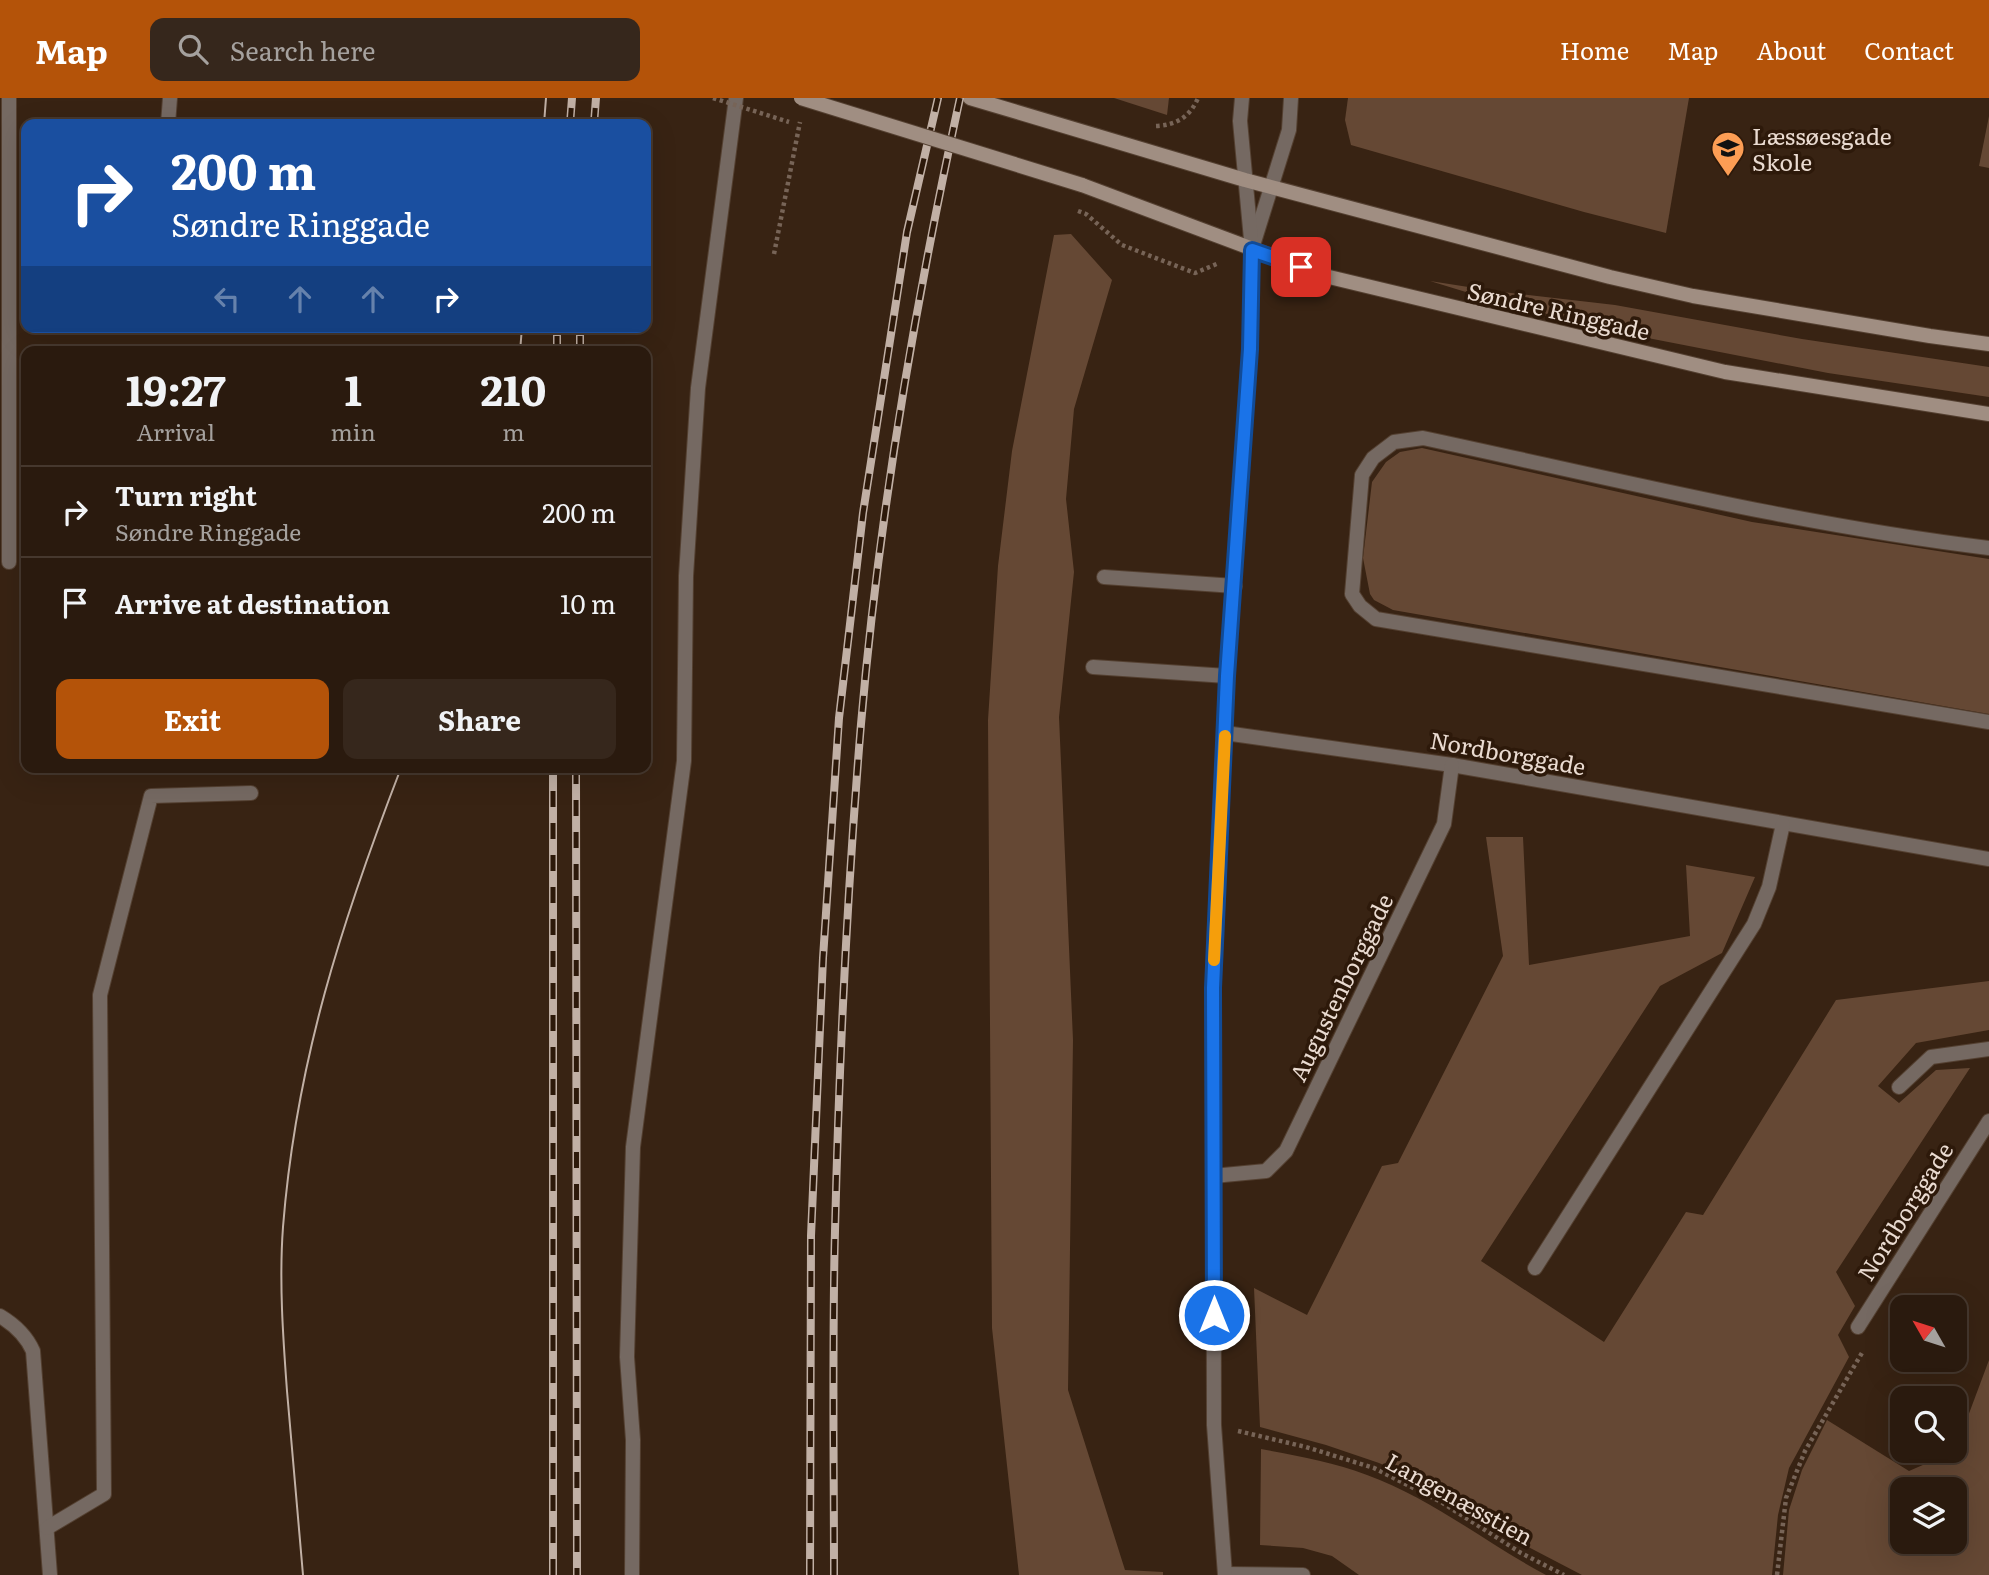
<!DOCTYPE html>
<html lang="en">
<head>
<meta charset="utf-8">
<style>
  body { margin:0; font-family:Literata,serif; background:#36271c; color:#f1f3f6; height:100vh; display:flex; flex-direction:column; font-size:26px; white-space:nowrap }
  * { box-sizing:border-box; margin:0 }
  p { font-size:23px; color:#a5a19e }
  .icon { flex:none; width:38px; height:38px; fill:none; stroke:currentColor; stroke-width:2; stroke-linecap:round; stroke-linejoin:round }
  .map { position:relative; flex:1; overflow:hidden }
  .drawer { position:absolute; left:21px; top:248px; width:630px; height:427px; display:flex; flex-direction:column; background:#2a1a0e; border-radius:14px; box-shadow:0 7px 28px #0002,0 0 0 2px #46382e }
  .drawer>* { flex:none }
  .top-card { position:absolute; left:21px; top:21px; width:630px; height:214px; border-radius:14px; box-shadow:0 7px 28px #0002,0 0 0 2px #46382e; background:#1a4fa0; color:#fff; overflow:hidden }
  .needle { width:46px; rotate:309deg }
  .buttons { position:absolute; left:1890px; top:1197px; display:grid; gap:14px }
  .buttons a { display:grid; place-items:center; width:77px; height:77px; border-radius:14px; background:#2a1a0e; box-shadow:0 7px 28px #0002,0 0 0 2px #46382e; font-size:35px }
  .pin { position:absolute; display:grid; place-items:center; width:60px; height:60px; color:#fff; margin:-30px; border-radius:14px; box-shadow:0 4px 10px #0006 }
  .me { position:absolute; width:77px; margin:-38px; rotate:0deg; stroke-linejoin:round; filter:drop-shadow(0 0 5px #0008) }
  .turn { display:flex; align-items:center; gap:24px; height:147px; padding:0 35px; font-size:32px }
  .turn .icon { width:91px; height:91px; stroke-width:2.5 }
  .turn b { display:block; font-size:49px; line-height:60px }
  .lanes { display:flex; align-items:center; height:66px; padding:0 35px; background:#0003; justify-content:center; gap:35px; direction:ltr }
  .lanes .off { opacity:.35 }
  .eta { display:flex; justify-content:space-evenly; align-items:center; height:119px; text-align:center }
  .eta b { font-size:42px; font-weight:700; line-height:49px }
  .cta { display:flex; gap:14px; margin-top:auto; padding:14px 35px }
  .cta a { flex:1; height:80px; border-radius:14px; background:#b45309; color:#fff; font-size:28px; font-weight:700; line-height:80px; text-align:center }
  .cta a+a { background:#36271c; color:#f1f3f6 }
  ul { padding:0; list-style:none }
  li { display:flex; align-items:center; gap:21px; height:91px; padding:0 35px; border-top:2px solid #46382e }
  li div { flex:1 }
  li b { display:block; font-size:26px }
  li em { font-style:normal }
  header { display:flex; align-items:center; gap:42px; box-sizing:border-box; height:98px; padding:0 35px; background:#b45309; color:#fff }
  header strong { font-size:33px }
  nav { display:flex; gap:38px; margin-inline-start:auto; font-size:24px }
  .search { width:490px; height:63px; background:#36271c; display:flex; align-items:center; gap:18px; box-sizing:border-box; padding:0 24px; border-radius:14px; color:#a5a19e; font-size:26px }
  .map>svg:first-child { display:block }
  .green { fill:#654834; fill-rule:evenodd }
  .lines { fill:none; stroke-linecap:round; stroke-linejoin:round }
  .lane-casing { stroke:#544031; stroke-width:16 }
  .street-casing { stroke:#544031; stroke-width:16 }
  .secondary-casing { stroke:#544031; stroke-width:16 }
  .path { stroke:#776457; stroke-width:4.5; stroke-dasharray:3.5 3.5; stroke-linecap:butt }
  .lane { stroke:#756962; stroke-width:14 }
  .street { stroke:#756962; stroke-width:14 }
  .secondary { stroke:#a08e82; stroke-width:14 }
  .tram { stroke:#c1b0a5; stroke-width:2 }
  .rail-casing { stroke:#c1b0a5; stroke-width:8 }
  .rail { stroke:#2d190a; stroke-width:5; stroke-dasharray:16; stroke-linecap:butt }
  .secondary-bridge-casing { stroke:#544031; stroke-width:16; stroke-linecap:butt }
  .path-bridge { stroke:#776457; stroke-width:4.5; stroke-dasharray:3.5 3.5; stroke-linecap:butt }
  .secondary-bridge { stroke:#a08e82; stroke-width:14 }
  .route-casing { stroke:#114b97; stroke-width:18 }
  .route { stroke:#1a73e8; stroke-width:12 }
  .slow { stroke:#f59e0b; stroke-width:12 }
  .labels { text-anchor:middle; dominant-baseline:central; stroke-width:7; stroke-linejoin:round; paint-order:stroke }
  .poi-label { font-size:23px; fill:#eadbd1; stroke:#2d190a; text-anchor:start }
  .street-label { font-size:23px; fill:#eadbd1; stroke:#2d190a }
</style>
</head>
<body>
<header>
<strong>Map</strong>
<div class="search"><svg class="icon" aria-label="search" viewBox="0 0 24 24"><circle cx="10" cy="10" r="6"/><path d="M15 15l6 6"/></svg>Search here</div>
<nav><a>Home</a><a>Map</a><a>About</a><a>Contact</a></nav>
</header>
<div class="map">
<svg width="1989" height="1477" viewBox="0 0 1989 1477">
  <rect width="100%" height="100%" fill="#382313"/>
  <g class="green">
    <path d="M1114,0h55l-2,17z"/>
    <path d="M1348,0h341l-23,135 -82,-21 -233,-67 -6,-25z"/>
    <path d="M1989,18v52l-10,-2z"/>
    <path d="M1071,136l41,46 -38,129 -8,90 8,73 -15,145 14,323 -5,350 57,180 38,2v3h-144l-27,-247 -4,-608 10,-154 14,-115 42,-216z"/>
    <path d="M1430,183l64,10 121,14 187,34 187,28v30l-161,-24 -211,-41 -80,-18z"/>
    <path d="M1422,350l330,74 237,37v155l-596,-104 -19,-10 -4,-6 -7,-36 9,-76 14,-20 14,-10z"/>
    <path d="M1486,739h37l6,128 161,-29 -4,-71 69,12 -33,76 -62,33 -179,275 123,81 82,-130 17,3 133,-215 153,-19v49l-73,13 -38,43 21,17 37,-33 34,-2 -134,204 19,34 -17,29 11,22 -60,111 -11,47 -6,60h-190l-75,-39 -92,-57 -36,-16 -53,-18 -66,-18 -6,-139 53,27 75,-149 16,-3 105,-207z"/>
    <path d="M1989,1262v215h-206l6,-65 13,-40 25,-50 82,51 46,-20zM1902,1391h53v53h-53z"/>
    <path d="M1261,1351c36,7 72,13 106,26 64,23 119,68 179,100h-187l-27,-19 -29,-8 -43,-3z"/>
  </g>
  <g class="lines">
    <defs>
      <g id="lane">
        <path d="M9,0v464"/>
        <path d="M168,26l2,-26"/>
        <path d="M1989,450c-191,-23 -379,-70 -566,-110l-29,4 -21,16 -11,17 -10,119 8,12 16,13 613,103"/>
        <path d="M1104,479l131,9"/>
        <path d="M1093,569l134,9"/>
        <path d="M1899,989l32,-30 58,-8"/>
        <path d="M0,1218c15,9 26,19 33,35l17,224"/>
        <path d="M47,1430l57,-34 -4,-499 51,-199 100,-3"/>
        <path d="M632,1477l1,-135 -6,-83 6,-210 51,-386 2,-185 12,-188 38,-290"/>
      </g>
      <g id="street">
        <path d="M1254,144l35,-112 2,-32"/>
        <path d="M1225,635l227,32 537,94"/>
        <path d="M1213,1078l53,-5 20,-20 158,-327 8,-59"/>
        <path d="M1535,1170l219,-344 15,-37 14,-63"/>
        <path d="M1858,1229l131,-206"/>
        <path d="M1225,1476l78,1"/>
        <path d="M1225,1477l-11,-150 -1,-437 14,-312 23,-327 2,-99 -12,-129 2,-23"/>
      </g>
      <g id="secondary">
        <path d="M970,0l275,82 365,97 83,19 237,40 59,8"/>
        <path d="M1082,87l243,91 400,96 264,42"/>
      </g>
    </defs>
    <use href="#lane" class="lane-casing"/>
    <use href="#street" class="street-casing"/>
    <use href="#secondary" class="secondary-casing"/>
    <g class="path">
      <path d="M1156,28c20,-1 34,-9 42,-28"/>
      <path d="M1122,147l73,28 24,-10"/>
      <path d="M774,156l26,-132"/>
      <path d="M1238,1333l68,16 68,21 67,34 80,51 43,22"/>
      <path d="M1777,1477l9,-77 19,-47 58,-100"/>
    </g>
    <use href="#lane" class="lane"/>
    <use href="#street" class="street"/>
    <use href="#secondary" class="secondary"/>
    <g class="tram">
      <path d="M544,26l2,-26"/>
      <path d="M520,254l2,-25"/>
      <path d="M303,1477c-5,-61 -11,-123 -16,-184 -4,-54 -8,-110 -4,-164 13,-165 59,-306 118,-459"/>
    </g>
    <defs>
      <g id="rail">
        <path d="M570,26l2,-26"/>
        <path d="M594,26l2,-26"/>
        <path d="M557,254v-25"/>
        <path d="M580,254v-25"/>
        <path d="M576,670l1,807"/>
        <path d="M553,1477v-807"/>
        <path d="M810,1477l1,-339 12,-278 16,-240 24,-205 44,-281 31,-134"/>
        <path d="M834,1477c0,-114 -2,-229 1,-344 4,-169 12,-338 26,-507 18,-210 54,-420 99,-626"/>
      </g>
    </defs>
    <use href="#rail" class="rail-casing"/>
    <use href="#rail" class="rail"/>
    <defs>
      <path id="secondary-bridge" d="M801,0l281,87"/>
    </defs>
    <use href="#secondary-bridge" class="secondary-bridge-casing"/>
    <g class="path-bridge">
      <path d="M713,0l76,24"/>
      <path d="M1078,113l8,3 36,31"/>
    </g>
    <use href="#secondary-bridge" class="secondary-bridge"/>
  </g>
  <g class="lines">
    <defs>
      <path id="route" d="M1214,1217l-1,-327 14,-312 23,-327 2,-99 49,17"/>
    </defs>
    <use href="#route" class="route-casing"/>
    <use href="#route" class="route"/>
    <path class="slow" d="M1214,862l11,-224"/>
  </g>
  <defs>
    <symbol id="school-pin" viewBox="-11 -11 22 30"><path d="M0 17L-7.5 6A9.5 9.5 0 1 1 7.5 6Z" fill="#fc9d54" stroke="#2d190a"/><path d="M0-5L7-2L0 1L-7-2ZM-4 1L0 2.5L4 1V4Q0 6-4 4Z" fill="#111"/></symbol>
  </defs>
  <g fill-rule="evenodd">
    <use href="#school-pin" x="1709" y="31" width="38" height="52"/>
  </g>
  <g class="labels">
    <g class="poi-label">
      <text x="1752" y="37">Læssøesgade<tspan x="1752" dy="26">Skole</tspan></text>
    </g>
    <g class="street-label">
      <text transform="translate(1559 212) rotate(13)">Søndre Ringgade</text>
      <text transform="translate(1508 654) rotate(10)">Nordborggade</text>
      <text transform="translate(1340 889) rotate(-64)">Augustenborggade</text>
      <text transform="translate(1904 1113) rotate(-58)">Nordborggade</text>
      <text transform="translate(1460 1400) rotate(29)">Langenæsstien</text>
    </g>
  </g>
</svg>
<div class="buttons">
<a><svg class="needle" viewBox="-14 -14 28 28"><path d="M0-13l5 13h-10z" fill="#e53935"/><path d="M0 13l5-13h-10z" fill="#a5a19e"/></svg></a>
<a><svg class="icon" aria-label="search" viewBox="0 0 24 24"><circle cx="10" cy="10" r="6"/><path d="M15 15l6 6"/></svg></a>
<a><svg class="icon" aria-label="layers" viewBox="0 0 24 24"><path d="M12 4l9 5-9 5-9-5zM3 14l9 5 9-5"/></svg></a>
</div>
<div class="pin" style="left:1301px;top:169px;background:#d93025"><svg class="icon" aria-label="arrive" viewBox="0 0 24 24"><path d="M6 21V4h12l-3 4 3 4H6"/></svg></div>
<svg class="me" style="left:1214px;top:1217px" viewBox="-20 -20 40 40"><circle r="17" fill="#1a73e8" stroke="#fff" stroke-width="3"/><path d="M0-11L8 9 0 5-8 9z" fill="#fff"/></svg>
<div class="top-card">
<div class="turn"><svg class="icon" aria-label="right" viewBox="0 0 24 24"><path d="M7 20v-9h11M14 6l5 5-5 5"/></svg><div><b>200 m</b>Søndre Ringgade</div></div>
<div class="lanes"><svg class="icon off" aria-label="left" viewBox="0 0 24 24"><path d="M17 20v-9H6M10 6l-5 5 5 5"/></svg><svg class="icon off" aria-label="ahead" viewBox="0 0 24 24"><path d="M12 20V5M6 11l6-6 6 6"/></svg><svg class="icon off" aria-label="ahead" viewBox="0 0 24 24"><path d="M12 20V5M6 11l6-6 6 6"/></svg><svg class="icon" aria-label="right" viewBox="0 0 24 24"><path d="M7 20v-9h11M14 6l5 5-5 5"/></svg></div>
</div>
<section class="drawer">
<div class="eta">
<div><b>19:27</b><p>Arrival</p></div>
<div><b>1</b><p>min</p></div>
<div><b>210</b><p>m</p></div>
</div>
<ul>
<li><svg class="icon" aria-label="right" viewBox="0 0 24 24"><path d="M7 20v-9h11M14 6l5 5-5 5"/></svg><div><b>Turn right</b><p>Søndre Ringgade</p></div><em>200 m</em></li>
<li><svg class="icon" aria-label="arrive" viewBox="0 0 24 24"><path d="M6 21V4h12l-3 4 3 4H6"/></svg><div><b>Arrive at destination</b></div><em>10 m</em></li>
</ul>
<div class="cta"><a>Exit</a><a>Share</a></div>
</section>
</div>
</body>
</html>
